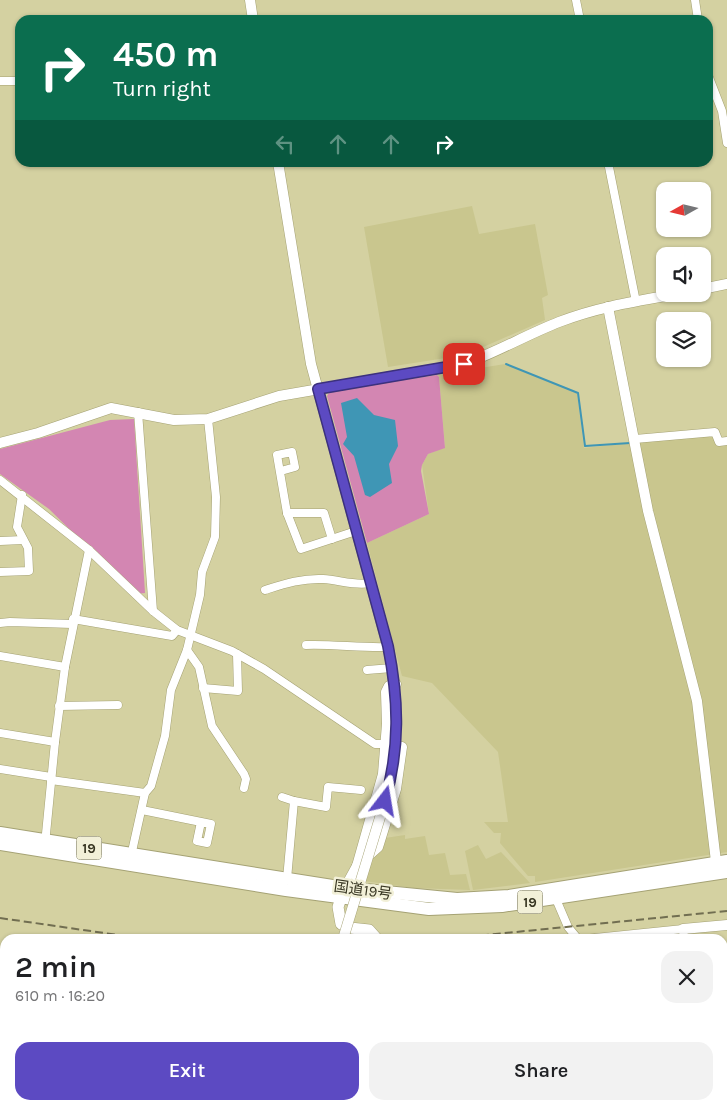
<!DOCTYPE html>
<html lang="en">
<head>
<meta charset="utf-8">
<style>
  body { margin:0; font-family:Karla,"Noto Sans JP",sans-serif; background:#f2f2f2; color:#202124; height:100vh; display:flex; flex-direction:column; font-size:19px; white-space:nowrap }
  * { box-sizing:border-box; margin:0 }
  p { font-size:16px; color:#757577 }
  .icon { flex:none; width:28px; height:28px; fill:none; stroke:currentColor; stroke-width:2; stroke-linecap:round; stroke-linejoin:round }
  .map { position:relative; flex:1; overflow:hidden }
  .sheet { position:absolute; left:0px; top:934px; width:728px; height:176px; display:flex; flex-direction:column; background:#fff; border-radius:15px 15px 0 0; box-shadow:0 1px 4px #0004 }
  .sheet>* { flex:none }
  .hud { position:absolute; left:15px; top:15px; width:698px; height:152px; border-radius:15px; box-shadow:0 1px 4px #0004; background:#0b6e4f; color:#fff; overflow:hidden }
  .needle { width:32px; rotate:262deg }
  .tools { position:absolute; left:656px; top:182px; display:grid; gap:10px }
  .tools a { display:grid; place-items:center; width:55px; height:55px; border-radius:10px; background:#fff; box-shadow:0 1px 4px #0004; font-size:25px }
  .pin { position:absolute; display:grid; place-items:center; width:42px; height:42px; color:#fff; margin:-21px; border-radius:10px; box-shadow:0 2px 8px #0006 }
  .me { position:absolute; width:55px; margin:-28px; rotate:14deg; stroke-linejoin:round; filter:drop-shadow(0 0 4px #0008) }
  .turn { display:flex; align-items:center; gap:18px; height:105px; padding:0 15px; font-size:22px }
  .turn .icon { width:65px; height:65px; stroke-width:2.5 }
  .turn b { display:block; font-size:35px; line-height:42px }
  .lanes { display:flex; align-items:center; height:48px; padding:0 15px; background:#0003; justify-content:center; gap:25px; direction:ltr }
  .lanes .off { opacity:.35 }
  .round { display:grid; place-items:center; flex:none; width:52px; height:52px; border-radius:15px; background:#f2f2f2 }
  .head { display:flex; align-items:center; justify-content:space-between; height:85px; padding:0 15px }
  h1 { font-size:30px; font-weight:600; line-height:38px }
  .action { display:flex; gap:10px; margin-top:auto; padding:10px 15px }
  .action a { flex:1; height:58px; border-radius:15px; background:#5c4ac2; color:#fff; font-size:20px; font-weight:600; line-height:58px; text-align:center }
  .action a+a { background:#f2f2f2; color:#202124 }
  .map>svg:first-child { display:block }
  .built { fill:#c9c68e }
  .green { fill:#d386b2 }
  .water { fill:#3f96b5 }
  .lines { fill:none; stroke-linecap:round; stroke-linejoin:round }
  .stream { stroke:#3f96b5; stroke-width:2 }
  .minor-casing { stroke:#a5a274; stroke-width:9 }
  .tertiary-casing { stroke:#a5a274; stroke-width:11 }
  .secondary-casing { stroke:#a5a274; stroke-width:12 }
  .trunk-casing { stroke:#a5a274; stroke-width:14 }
  .minor { stroke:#fff; stroke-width:8 }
  .tertiary { stroke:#fff; stroke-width:10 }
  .secondary { stroke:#fff; stroke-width:11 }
  .trunk { stroke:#fff; stroke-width:12 }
  .rail { stroke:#716e51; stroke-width:2; stroke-dasharray:8 4; stroke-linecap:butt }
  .tertiary-bridge-casing { stroke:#a5a274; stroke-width:11; stroke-linecap:butt }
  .tertiary-bridge { stroke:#fff; stroke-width:10 }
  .route-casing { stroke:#3c307e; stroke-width:12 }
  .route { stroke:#5c4ac2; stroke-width:9 }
  .labels { text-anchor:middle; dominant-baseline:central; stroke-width:5; stroke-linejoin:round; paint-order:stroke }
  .shield { fill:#f2f0d8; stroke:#706e59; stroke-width:1 }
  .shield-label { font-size:14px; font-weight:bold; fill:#383623 }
  .street-label { font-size:15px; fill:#383623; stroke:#f2f0d8 }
</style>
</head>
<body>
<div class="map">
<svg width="727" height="1109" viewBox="0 0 727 1109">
  <rect width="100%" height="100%" fill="#d4d1a1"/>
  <g class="built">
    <path d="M472,206l7,28 56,-10 13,71 -6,3 3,22 -80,35 -77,12 -24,-140z"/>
    <path d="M505,364l72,29 7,55 129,-14 5,12 9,-1v407l-192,30v-6h-7l-28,-33 1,-10h-7l-10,-11h24l-10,-70 -66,-69 -30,-7 -35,-133 62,-29 -7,-49 6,-11 17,-7 -6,-70 -2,-2z"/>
    <path d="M405,835v4l20,-3 4,19 16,-2 5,22 16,-1 4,16 -56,-2 -50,-7 6,-21 11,-10 4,-12z"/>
    <path d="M478,845l8,14 15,-7 29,31 -57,7 -8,-39z"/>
  </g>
  <g class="green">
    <path d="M437,375l2,2 6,71 -17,6 -6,11 -1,6 8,43 -62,29 -40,-147 3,-5z"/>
    <path d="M134,419l11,174 -10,1 -86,-85 -49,-35v-25l110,-29z"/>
  </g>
  <path class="water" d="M357,398l17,17 21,5 3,26 -9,18 3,19 -22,14 -5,-2 -11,-39 -11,-12 4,-7 -6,-34z"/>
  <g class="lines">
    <path class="stream" d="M506,364l72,29 7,53 45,-3"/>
    <defs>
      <g id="minor">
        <path d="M576,0l4,20"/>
        <path d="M695,0l3,20"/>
        <path d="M708,75l14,36 5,32"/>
        <path d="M0,81h20"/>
        <path d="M608,162l28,140"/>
        <path d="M138,412l15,199"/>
        <path d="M635,439l80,-7 4,10 8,-1"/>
        <path d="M281,471l14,-4 -3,-15 -15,3 10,58 14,36 55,-18"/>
        <path d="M0,480l89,70 64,61 24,19 55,21 32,18 111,75h10"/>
        <path d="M287,513h37l8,26"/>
        <path d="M0,541l23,-1"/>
        <path d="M0,572l29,-1 -1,-23 -11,-21 5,-32"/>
        <path d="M265,590c19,-6 37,-12 58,-11 17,1 31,7 47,4"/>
        <path d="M73,619l99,17 5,-6"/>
        <path d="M0,623l10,-1 62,2"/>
        <path d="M306,645c28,-1 54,3 82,2"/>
        <path d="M187,650l12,17 13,59 32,48 2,5 -2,9"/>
        <path d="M0,656l65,11"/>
        <path d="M367,670l25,-2"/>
        <path d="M203,688l35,3 -1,-37"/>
        <path d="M59,706l59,-1"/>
        <path d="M0,733l55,9"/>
        <path d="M0,769l51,8"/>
        <path d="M51,780l94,13"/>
        <path d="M282,797l12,4 -7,78"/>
        <path d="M294,801l32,6 2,-20 33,3"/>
        <path d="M142,810l69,14 -4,19 -10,-2 4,-19"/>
        <path d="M45,844l10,-102 10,-75 24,-117"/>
        <path d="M131,856l14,-63 6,-7 14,-50 6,-46 16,-40 13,-55 2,-23 13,-35 1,-40 -8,-78"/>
        <path d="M556,899l12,28 10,12"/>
        <path d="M585,939l98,-10 1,10"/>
        <path d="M722,962h5"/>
        <path d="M722,1002h5"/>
        <path d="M0,1013l5,1"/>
        <path d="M0,1051h5"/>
        <path d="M41,1105l14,4"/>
        <path d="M141,1105l27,4"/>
        <path d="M329,1105l3,4"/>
        <path d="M408,1105l1,4"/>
        <path d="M517,1105l1,4"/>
        <path d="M625,1105l1,4"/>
        <path d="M690,1105l3,4"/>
        <path d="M7,1109l1,-4"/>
        <path d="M79,1109l1,-4"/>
        <path d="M124,1109l1,-4"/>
        <path d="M221,1109l1,-4"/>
        <path d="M281,1109l1,-4"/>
        <path d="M298,1109l1,-4"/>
        <path d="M349,1109l14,-4"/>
        <path d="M481,1109l25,-4"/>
      </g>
      <g id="tertiary">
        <path d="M250,0l3,20"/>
        <path d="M278,162l33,202 77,283c11,52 11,102 -3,154"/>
        <path d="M702,289l25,-5"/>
        <path d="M608,307l40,204 49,190 20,169"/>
        <path d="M0,443l38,-10 73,-25 63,12 34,-1 71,-23 185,-32c33,-12 62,-29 95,-42 38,-15 78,-21 118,-28"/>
        <path d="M357,866l26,-92 4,-50 -1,-32 3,-6 7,-2"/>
        <path d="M345,888l12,-22 21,-19 18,-58 6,-42"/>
        <path d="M683,929l44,-4"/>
        <path d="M0,968l5,1"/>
        <path d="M291,1109l1,-4"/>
      </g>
      <g id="secondary">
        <path d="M344,889l-6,18 3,17 9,4 19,2 8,9"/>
        <path d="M722,1038l5,2"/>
      </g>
      <g id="trunk">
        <path d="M0,833l345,55 112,11 52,-3 218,-35"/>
        <path d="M0,844l286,46 143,19 73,-3 225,-34"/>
      </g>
    </defs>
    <use href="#minor" class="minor-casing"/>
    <use href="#tertiary" class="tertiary-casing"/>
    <use href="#secondary" class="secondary-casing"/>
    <use href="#trunk" class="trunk-casing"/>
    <use href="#minor" class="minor"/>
    <use href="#tertiary" class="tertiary"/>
    <use href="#secondary" class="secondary"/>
    <use href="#trunk" class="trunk"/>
    <g class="rail">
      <path d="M0,918l146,21"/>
      <path d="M445,939l282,-28"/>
    </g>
    <defs>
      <path id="tertiary-bridge" d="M343,939l42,-138"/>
    </defs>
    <use href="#tertiary-bridge" class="tertiary-bridge-casing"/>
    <use href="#tertiary-bridge" class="tertiary-bridge"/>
  </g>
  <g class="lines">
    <defs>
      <path id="route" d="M385,801c15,-54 14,-100 3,-155l-70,-257 146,-25"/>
    </defs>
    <use href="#route" class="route-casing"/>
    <use href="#route" class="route"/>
  </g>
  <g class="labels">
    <g class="shield">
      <rect x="76.5" y="836.5" width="25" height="23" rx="4"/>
      <rect x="517.5" y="890.5" width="25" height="23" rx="4"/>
    </g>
    <g class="shield-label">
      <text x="89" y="848">19</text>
      <text x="530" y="902">19</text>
    </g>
    <g class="street-label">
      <text transform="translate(363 890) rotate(8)">国道19号</text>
    </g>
  </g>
</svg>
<div class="tools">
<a><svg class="needle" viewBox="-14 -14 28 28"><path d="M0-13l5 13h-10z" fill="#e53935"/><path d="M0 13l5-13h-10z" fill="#757577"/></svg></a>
<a><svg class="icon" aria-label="sound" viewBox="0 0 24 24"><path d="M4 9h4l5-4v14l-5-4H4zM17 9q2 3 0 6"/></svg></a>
<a><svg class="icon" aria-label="layers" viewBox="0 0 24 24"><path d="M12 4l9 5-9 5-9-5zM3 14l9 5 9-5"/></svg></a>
</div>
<div class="pin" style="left:464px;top:364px;background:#d93025"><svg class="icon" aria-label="arrive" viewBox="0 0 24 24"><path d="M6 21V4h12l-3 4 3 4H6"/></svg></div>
<svg class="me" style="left:385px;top:801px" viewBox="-20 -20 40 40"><path d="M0-17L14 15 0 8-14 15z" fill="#5c4ac2" stroke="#fff" stroke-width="4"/></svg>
<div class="hud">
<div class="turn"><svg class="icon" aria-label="right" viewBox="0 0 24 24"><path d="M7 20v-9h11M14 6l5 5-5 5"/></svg><div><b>450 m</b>Turn right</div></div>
<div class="lanes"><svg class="icon off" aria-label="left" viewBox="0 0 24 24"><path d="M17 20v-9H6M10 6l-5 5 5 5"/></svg><svg class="icon off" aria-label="ahead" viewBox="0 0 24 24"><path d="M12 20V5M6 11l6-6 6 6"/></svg><svg class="icon off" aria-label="ahead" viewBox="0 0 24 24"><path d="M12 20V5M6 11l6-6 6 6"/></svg><svg class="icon" aria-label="right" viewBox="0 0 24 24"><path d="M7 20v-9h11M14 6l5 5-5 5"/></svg></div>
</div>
<section class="sheet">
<div class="head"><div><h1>2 min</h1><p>610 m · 16:20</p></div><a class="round"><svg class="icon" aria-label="close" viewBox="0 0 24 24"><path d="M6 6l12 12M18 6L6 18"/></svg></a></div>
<div class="action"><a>Exit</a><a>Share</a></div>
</section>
</div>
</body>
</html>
